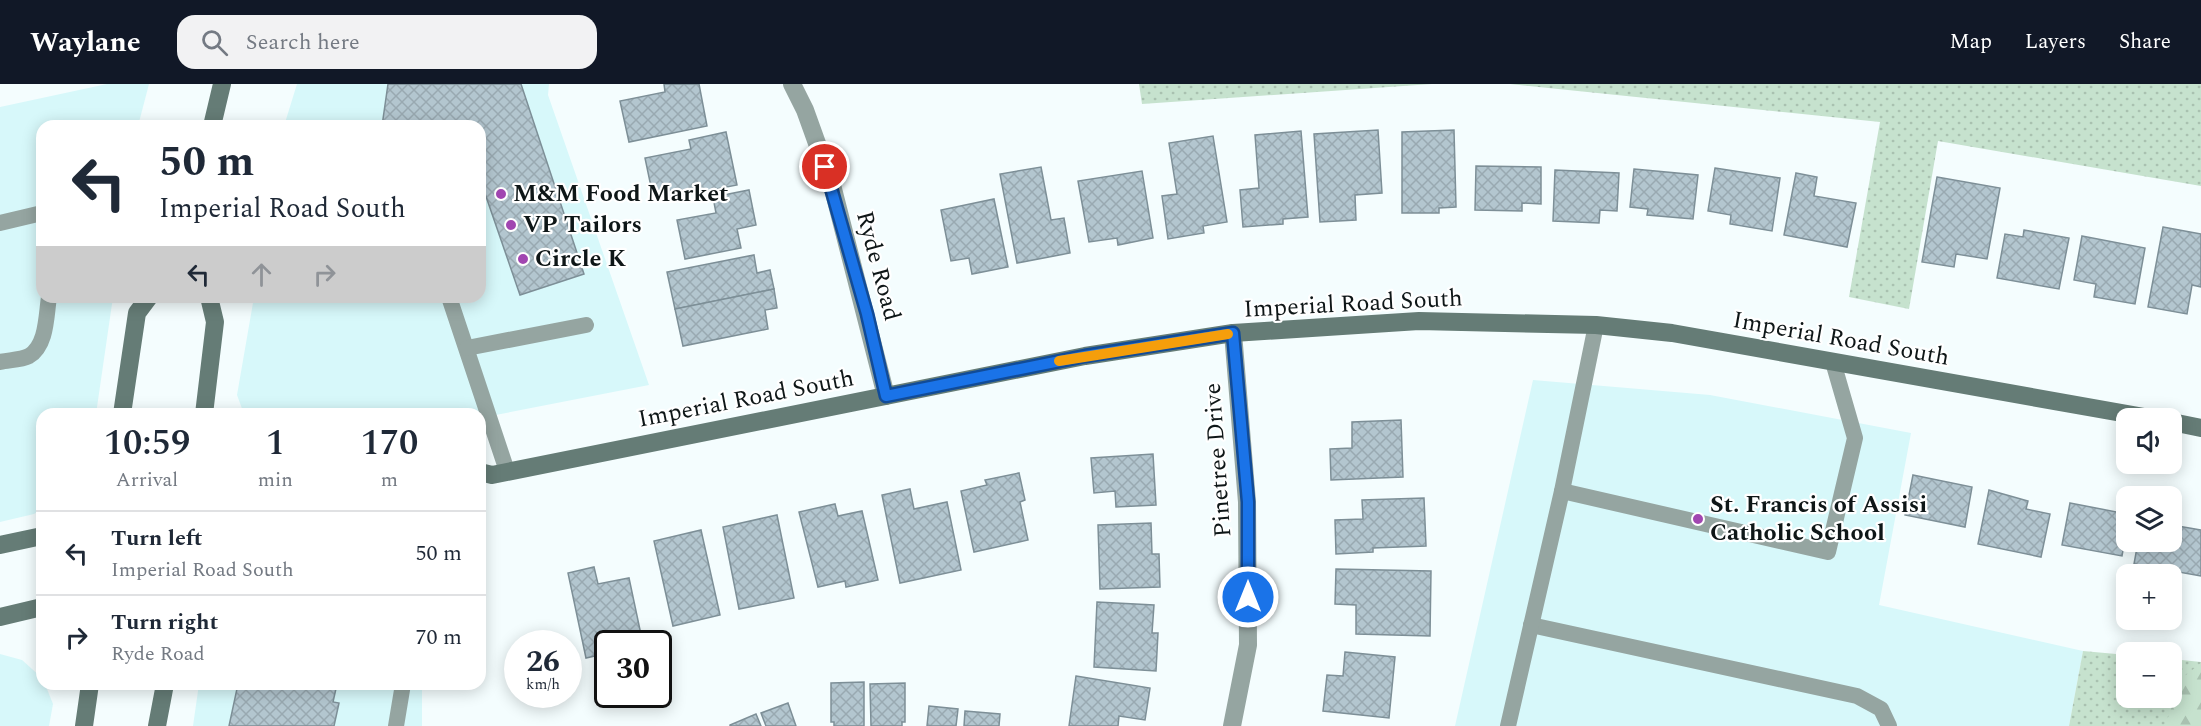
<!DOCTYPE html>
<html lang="en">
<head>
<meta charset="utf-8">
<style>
  body { margin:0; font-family:Spectral,serif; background:#f2f2f3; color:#1f2937; height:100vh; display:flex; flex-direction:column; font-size:22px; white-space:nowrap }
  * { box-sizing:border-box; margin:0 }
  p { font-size:20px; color:#747a83 }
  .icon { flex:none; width:33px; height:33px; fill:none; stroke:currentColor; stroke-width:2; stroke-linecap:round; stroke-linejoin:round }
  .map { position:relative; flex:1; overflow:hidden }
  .side { position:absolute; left:36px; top:324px; width:450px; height:282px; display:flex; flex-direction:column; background:#fff; border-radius:18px; box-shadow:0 3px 15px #0003 }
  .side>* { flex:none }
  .banner { position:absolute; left:36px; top:36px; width:450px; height:183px; border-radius:18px; box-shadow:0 3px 15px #0003; background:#fff; color:#1f2937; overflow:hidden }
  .fabs { position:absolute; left:2116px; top:324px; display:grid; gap:12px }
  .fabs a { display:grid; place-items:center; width:66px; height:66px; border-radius:12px; background:#fff; box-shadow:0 3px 15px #0003; font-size:30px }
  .speed { position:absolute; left:504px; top:546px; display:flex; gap:12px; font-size:30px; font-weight:700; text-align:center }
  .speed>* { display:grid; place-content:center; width:78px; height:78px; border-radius:50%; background:#fff; box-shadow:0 3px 15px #0003; line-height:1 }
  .speed small { font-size:15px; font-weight:400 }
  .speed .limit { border:3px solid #111; border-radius:9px; background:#fff; color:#111 }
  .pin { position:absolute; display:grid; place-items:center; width:51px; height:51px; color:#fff; margin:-26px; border:3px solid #fff; border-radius:50%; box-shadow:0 2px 6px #0007 }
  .me { position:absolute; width:66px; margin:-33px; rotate:0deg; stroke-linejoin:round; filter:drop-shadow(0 0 4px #0008) }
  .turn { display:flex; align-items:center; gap:21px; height:126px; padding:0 24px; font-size:27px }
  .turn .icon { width:78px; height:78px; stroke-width:2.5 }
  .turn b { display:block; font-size:42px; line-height:51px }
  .lanes { display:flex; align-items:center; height:57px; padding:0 24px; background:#0003; justify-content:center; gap:30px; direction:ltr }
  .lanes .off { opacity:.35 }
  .eta { display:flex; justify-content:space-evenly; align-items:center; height:102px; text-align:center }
  .eta b { font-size:36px; font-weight:600; line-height:42px }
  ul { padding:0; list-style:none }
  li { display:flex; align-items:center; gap:18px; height:84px; padding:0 24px; border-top:2px solid #e0e1e3 }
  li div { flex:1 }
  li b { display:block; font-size:22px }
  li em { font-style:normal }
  header { display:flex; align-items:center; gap:36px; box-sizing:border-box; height:84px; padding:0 30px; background:#111827; color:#fff }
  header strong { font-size:28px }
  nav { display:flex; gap:33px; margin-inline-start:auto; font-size:21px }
  .search { width:420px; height:54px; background:#f2f2f3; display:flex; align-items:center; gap:15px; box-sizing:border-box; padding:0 21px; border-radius:18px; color:#747a83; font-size:22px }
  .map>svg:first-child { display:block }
  .built { fill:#d7f8fa }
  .grass { fill:url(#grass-dots) }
  .forest { fill:url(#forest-firs) }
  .building { fill:url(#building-cross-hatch); stroke:#7d8f97; stroke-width:1.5 }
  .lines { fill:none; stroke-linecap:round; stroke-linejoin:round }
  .lane { stroke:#95a5a1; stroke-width:16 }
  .street { stroke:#95a5a1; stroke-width:18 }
  .secondary { stroke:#657c76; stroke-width:18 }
  .route-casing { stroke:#114b97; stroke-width:15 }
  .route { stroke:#1a73e8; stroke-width:10 }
  .slow { stroke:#f59e0b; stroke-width:10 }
  .poi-dot { fill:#a146b1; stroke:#fff; stroke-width:2 }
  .labels { text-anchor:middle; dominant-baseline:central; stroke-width:4.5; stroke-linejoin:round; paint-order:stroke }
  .poi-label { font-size:24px; font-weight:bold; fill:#0e1617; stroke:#fff; text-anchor:start }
  .street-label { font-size:24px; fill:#0e1617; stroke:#fff }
</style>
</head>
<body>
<header>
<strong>Waylane</strong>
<div class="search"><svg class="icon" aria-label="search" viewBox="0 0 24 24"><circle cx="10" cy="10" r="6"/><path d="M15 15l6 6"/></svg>Search here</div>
<nav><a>Map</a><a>Layers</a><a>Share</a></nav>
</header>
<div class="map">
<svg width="2201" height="642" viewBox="0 0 2201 642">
  <defs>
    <pattern id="grass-dots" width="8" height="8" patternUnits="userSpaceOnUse" patternTransform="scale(1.5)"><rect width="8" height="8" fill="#c6e2ce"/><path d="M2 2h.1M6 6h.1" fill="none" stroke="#a9c1b0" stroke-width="1.8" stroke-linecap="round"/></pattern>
    <pattern id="forest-firs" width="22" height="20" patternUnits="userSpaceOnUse" patternTransform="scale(1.5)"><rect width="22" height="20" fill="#c6e2ce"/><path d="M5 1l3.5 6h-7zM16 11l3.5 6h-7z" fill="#a9c1b0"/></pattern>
    <pattern id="building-cross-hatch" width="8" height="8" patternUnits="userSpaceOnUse" patternTransform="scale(1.5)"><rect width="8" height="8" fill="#b3c6cf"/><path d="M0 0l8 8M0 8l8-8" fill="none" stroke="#99a9b1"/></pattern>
  </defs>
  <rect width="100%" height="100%" fill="#f4fdfe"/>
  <g class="built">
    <path d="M107,0h42l-11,42h-96v171h71l-17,117h-54v94l-8,6 -34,8v-415z"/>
    <path d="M297,0h252l-1,11 101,290 -169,33v-4h-236l-7,-19 17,-98h226v-171h-196z"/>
    <path d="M1533,296l177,15 201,38 -32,172 204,46 -14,75h-614z"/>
    <path d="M0,570l22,6 20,18v6h3l8,20 -4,22h-49z"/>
    <path d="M199,600h223v42h-229z"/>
  </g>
  <g class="grass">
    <path d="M1139,0h293l-290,20z"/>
    <path d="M1510,0h691v102l-263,-45 -29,168 -60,-12 31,-175z"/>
    <path d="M2083,567l44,4v43h45v-39l29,3v64h-132z"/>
  </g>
  <path class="forest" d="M2201,579v63h-36l17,-48z"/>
  <g class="building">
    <path d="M388,0h133l63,190 -64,21 -40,-116v-53h-98z"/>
    <path d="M664,0h35l8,42 -78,16 -9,-41 45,-9z"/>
    <path d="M1378,46l4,63 -27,2 1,25 -36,2 -6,-88z"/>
    <path d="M1454,46l2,77 -17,1v5h-37v-81z"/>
    <path d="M1301,47l7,86 -25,2v5l-40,3 -3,-37 19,-2 -4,-53z"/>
    <path d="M726,48l11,53 -83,16 -9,-43 46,-9 -2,-9z"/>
    <path d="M1213,52l14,86 -24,4 1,7 -36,6 -6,-43 15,-2 -8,-51z"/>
    <path d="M1476,82l65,1v37l-19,-1v8l-47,-1z"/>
    <path d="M1041,83l10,53 13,-2 6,35 -53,10 -17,-89z"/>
    <path d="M1715,84l65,10 -8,53 -42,-7 1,-9 -23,-4z"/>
    <path d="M1634,85l64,6 -5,44 -46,-4 1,-6 -18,-2z"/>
    <path d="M1555,86l64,3 -2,38 -17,-1 -1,13 -46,-2z"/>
    <path d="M1142,87l11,67 -35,7 -1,-7 -28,4 -11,-61z"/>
    <path d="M1796,89l21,4 -3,19 42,7 -9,44 -63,-12z"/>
    <path d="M1937,93l63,11 -13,71 -31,-5 -2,13 -32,-5z"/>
    <path d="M749,106l7,35 -19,4 4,19 -56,11 -8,-39 39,-7 -3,-16z"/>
    <path d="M994,115l14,68 -36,7 -3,-16 -18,3 -10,-51z"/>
    <path d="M2163,143l38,7v53l-9,-2 -5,29 -39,-7z"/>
    <path d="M2024,146l45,8 -10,51 -62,-11 8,-44 18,3z"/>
    <path d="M2082,152l63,12 -10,56 -41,-7 2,-13 -22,-4z"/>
    <path d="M754,171l3,18 13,-3 4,19 -99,20 -8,-37z"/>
    <path d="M774,205l3,19 -12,2 3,19 -85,17 -8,-37z"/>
    <path d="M1401,336l2,57 -72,3 -1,-31 22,-1v-26z"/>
    <path d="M1153,370l3,51 -40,2 -1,-16 -21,2 -3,-35z"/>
    <path d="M1019,389l6,27 -5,2 8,38 -54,12 -13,-61 26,-6 -2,-5z"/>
    <path d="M1913,391l59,12 -7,40 -60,-12z"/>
    <path d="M910,405l4,20 33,-7 14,68 -61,13 -18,-88z"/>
    <path d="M1989,406l39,11 -2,8 24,5 -9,43 -63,-13z"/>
    <path d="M1424,414l2,48 -53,2v4l-37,2 -1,-34 28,-1 -1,-19z"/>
    <path d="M2070,419l57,11v15l-5,27 -60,-11z"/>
    <path d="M835,420l3,12 24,-5 16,69 -32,7 -1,-6 -27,6 -19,-75z"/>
    <path d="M777,431l17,83 -55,11 -16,-82z"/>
    <path d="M1151,439l1,31h7l1,33 -60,2 -2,-64z"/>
    <path d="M2172,441l29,5v46l-67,-12 4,-22h34z"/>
    <path d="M701,446l19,85 -47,11 -19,-85z"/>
    <path d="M594,483l4,17 31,-6 14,66h-35v9l-22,5 -18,-85z"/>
    <path d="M1336,485l95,2 -1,65 -74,-2v-29l-21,-1z"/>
    <path d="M1097,518l57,3 -2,28h6l-2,38 -62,-4z"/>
    <path d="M1345,568l50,5 -6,61 -66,-7 4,-36 16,1z"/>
    <path d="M1076,592l74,12 -5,32 -26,-4 -1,10h-49z"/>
    <path d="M864,598v44h-30v-4h-3v-39z"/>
    <path d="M905,599v39h-3v4h-31l-1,-42z"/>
    <path d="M238,600h99l-4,18 6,1 -5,23h-105z"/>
    <path d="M788,619l8,23h-30l-5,-13z"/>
    <path d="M929,622l29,3 -2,17h-29z"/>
    <path d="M965,627l35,3 -1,12h-35z"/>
    <path d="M756,630l5,12h-31v-1z"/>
  </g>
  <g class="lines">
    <g class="lane">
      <path d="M0,139l42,-10"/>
      <path d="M449,213l58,174"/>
      <path d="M467,264l119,-23"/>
      <path d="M0,278c9,-2 21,-2 29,-6 18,-11 17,-40 20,-59"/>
      <path d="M1562,407l266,61 27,-114 -22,-76"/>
      <path d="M1531,541l326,71 24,13 8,17"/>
      <path d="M396,642l7,-42"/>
      <path d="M1508,642l54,-235 34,-166"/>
    </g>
    <g class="street">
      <path d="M792,0l13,26 27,75 54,211"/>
      <path d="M1232,642l16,-81 -1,-143 -14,-169"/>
    </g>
    <g class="secondary">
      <path d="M212,42l10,-42"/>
      <path d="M122,330l15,-101 12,-16"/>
      <path d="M204,330l11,-92 -6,-25"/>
      <path d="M2172,338l29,6"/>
      <path d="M480,388l12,3 593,-119 148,-23 186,-12 177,4 76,8 478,85"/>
      <path d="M0,461l42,-9"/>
      <path d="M0,533l42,-10"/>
      <path d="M84,642l6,-42"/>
      <path d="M157,642l8,-42"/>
    </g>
  </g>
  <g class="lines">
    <defs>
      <path id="route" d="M825,83l42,147 19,82 199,-40 148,-23 15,169v95"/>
    </defs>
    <use href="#route" class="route-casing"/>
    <use href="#route" class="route"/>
    <path class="slow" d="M1059,277l169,-27"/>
  </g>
  <g class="poi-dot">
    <circle cx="501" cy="110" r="6"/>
    <circle cx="511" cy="141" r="6"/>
    <circle cx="523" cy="175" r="6"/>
    <circle cx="1698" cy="435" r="6"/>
  </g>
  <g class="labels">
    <g class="poi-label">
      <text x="513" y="110">M&amp;M Food Market</text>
      <text x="523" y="141">VP Tailors</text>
      <text x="535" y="175">Circle K</text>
      <text x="1710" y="421">St. Francis of Assisi<tspan x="1710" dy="28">Catholic School</tspan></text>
    </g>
    <g class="street-label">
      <text transform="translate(878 182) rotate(75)">Ryde Road</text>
      <text transform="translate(1353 220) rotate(-3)">Imperial Road South</text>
      <text transform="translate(1841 255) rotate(10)">Imperial Road South</text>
      <text transform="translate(746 315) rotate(-11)">Imperial Road South</text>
      <text transform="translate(1218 376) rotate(-94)">Pinetree Drive</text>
    </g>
  </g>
</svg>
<div class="fabs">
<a><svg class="icon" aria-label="sound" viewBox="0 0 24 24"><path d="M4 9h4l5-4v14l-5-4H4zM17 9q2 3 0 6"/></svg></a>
<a><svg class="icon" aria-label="layers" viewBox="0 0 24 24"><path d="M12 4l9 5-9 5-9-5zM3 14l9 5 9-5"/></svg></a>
<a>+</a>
<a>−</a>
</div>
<div class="speed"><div>26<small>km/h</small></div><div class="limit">30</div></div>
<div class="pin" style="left:825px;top:83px;background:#d93025"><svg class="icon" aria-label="arrive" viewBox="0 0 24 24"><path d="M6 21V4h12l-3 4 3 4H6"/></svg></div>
<svg class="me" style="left:1248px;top:513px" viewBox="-20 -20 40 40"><circle r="17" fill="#1a73e8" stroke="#fff" stroke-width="3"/><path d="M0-11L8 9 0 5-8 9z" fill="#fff"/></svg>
<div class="banner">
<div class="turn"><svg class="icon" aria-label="left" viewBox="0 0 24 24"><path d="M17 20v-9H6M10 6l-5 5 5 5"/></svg><div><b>50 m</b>Imperial Road South</div></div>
<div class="lanes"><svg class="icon" aria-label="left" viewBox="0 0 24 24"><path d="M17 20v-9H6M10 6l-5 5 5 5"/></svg><svg class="icon off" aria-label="ahead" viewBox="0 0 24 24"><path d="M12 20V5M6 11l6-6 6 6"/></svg><svg class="icon off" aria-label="right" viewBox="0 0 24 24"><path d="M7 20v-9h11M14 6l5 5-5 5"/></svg></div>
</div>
<section class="side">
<div class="eta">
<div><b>10:59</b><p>Arrival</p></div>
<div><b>1</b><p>min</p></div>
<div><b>170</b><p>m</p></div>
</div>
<ul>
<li><svg class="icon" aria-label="left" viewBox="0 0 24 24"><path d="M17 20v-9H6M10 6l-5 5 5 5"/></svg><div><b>Turn left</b><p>Imperial Road South</p></div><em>50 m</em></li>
<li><svg class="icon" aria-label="right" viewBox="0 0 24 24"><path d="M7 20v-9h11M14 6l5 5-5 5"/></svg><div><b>Turn right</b><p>Ryde Road</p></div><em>70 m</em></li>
</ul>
</section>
</div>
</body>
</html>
